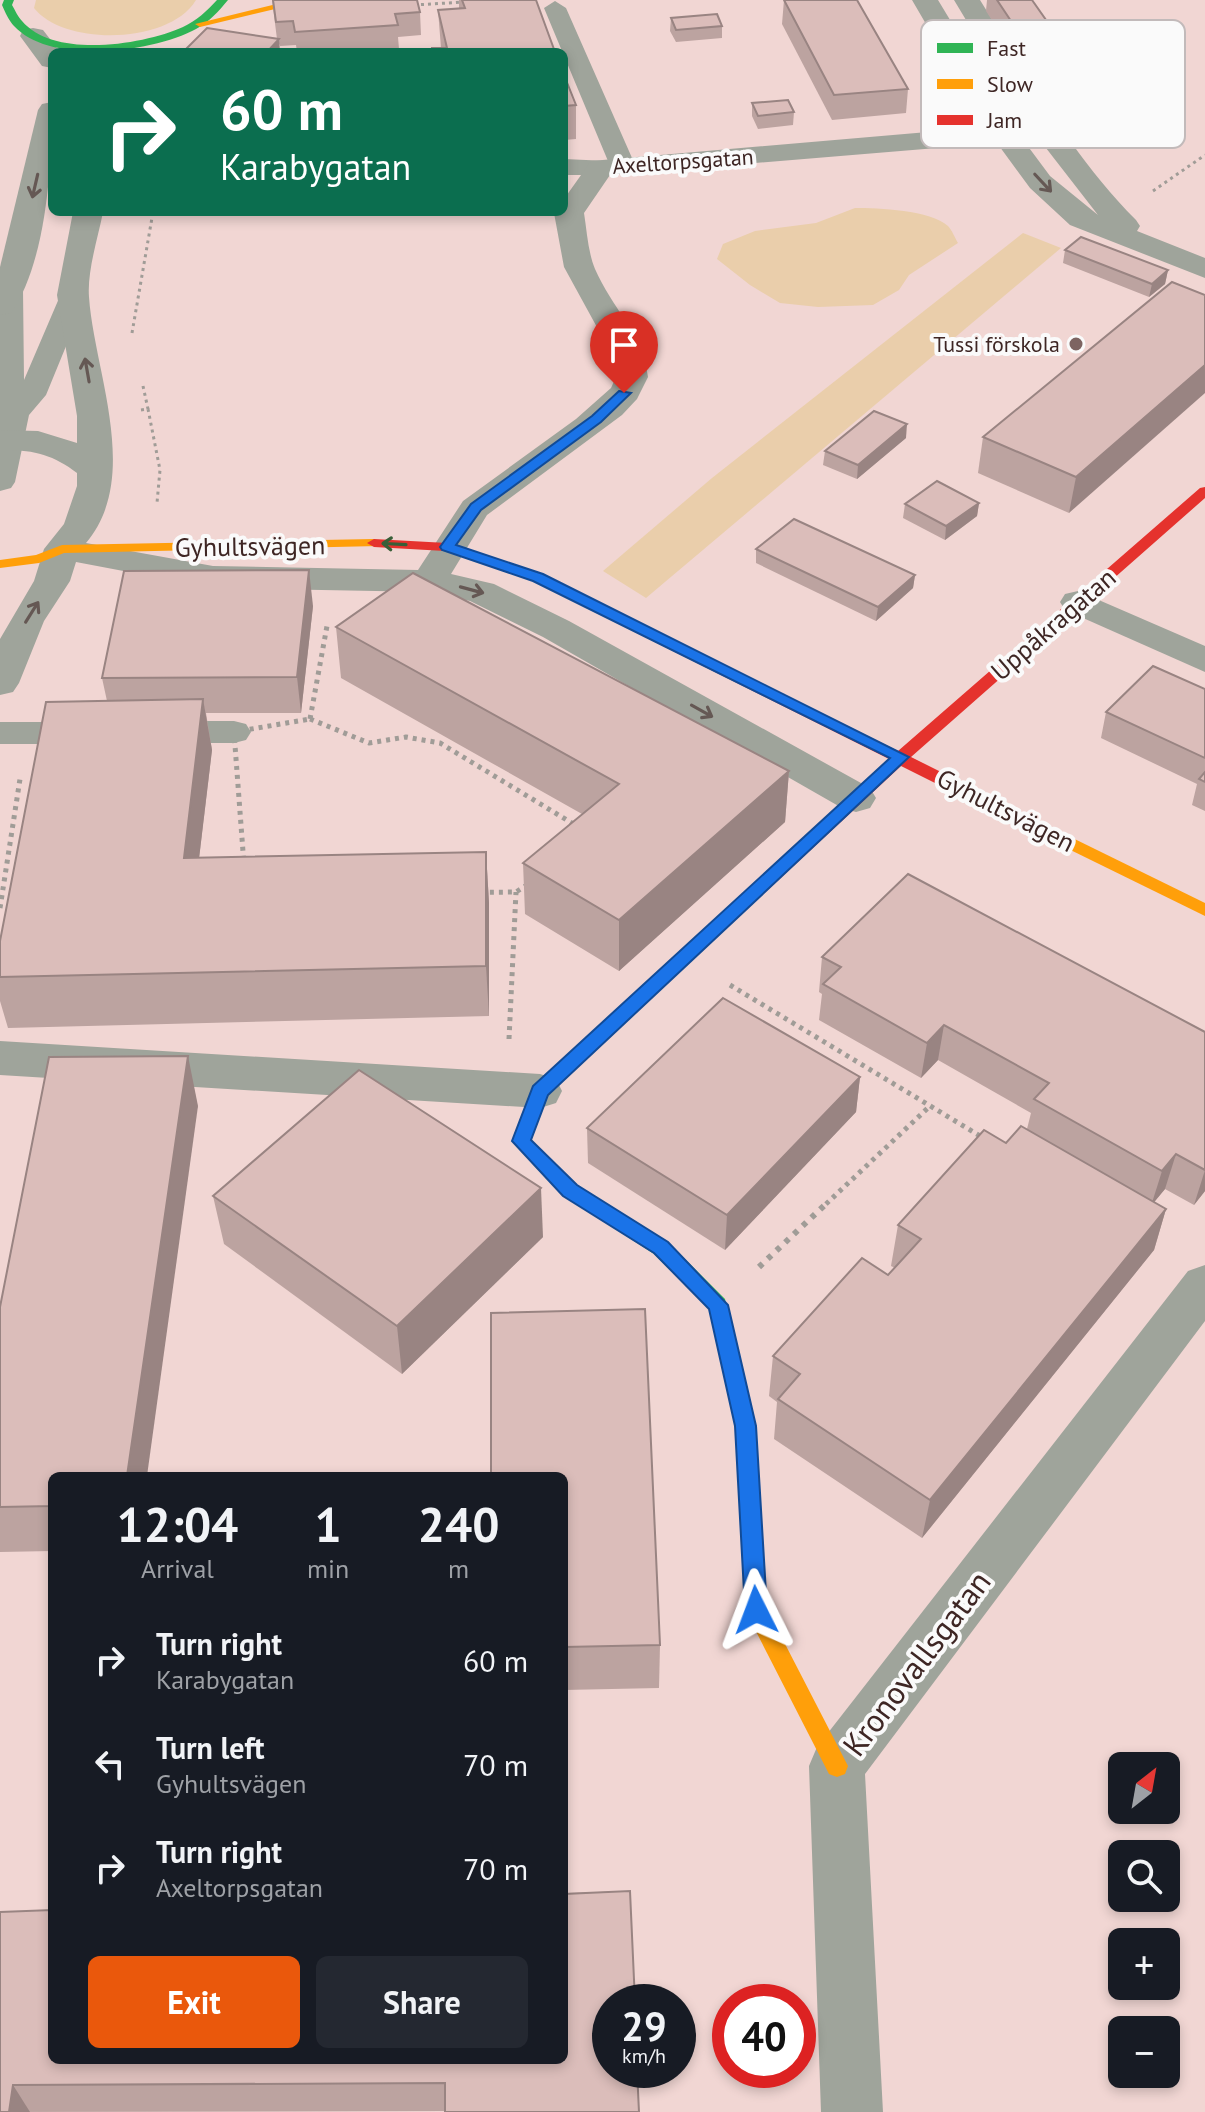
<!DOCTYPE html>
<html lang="en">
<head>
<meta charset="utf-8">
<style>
  body { margin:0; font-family:"PT Sans",sans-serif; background:#242831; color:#f1f3f6; height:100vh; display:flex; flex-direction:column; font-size:30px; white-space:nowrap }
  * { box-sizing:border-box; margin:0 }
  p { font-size:26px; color:#9ea1a6 }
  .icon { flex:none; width:44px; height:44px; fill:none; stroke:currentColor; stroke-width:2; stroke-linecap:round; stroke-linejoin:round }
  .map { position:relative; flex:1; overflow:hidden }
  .drawer { position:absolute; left:48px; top:1472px; width:520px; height:592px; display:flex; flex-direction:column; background:#171b24; border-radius:12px; box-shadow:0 4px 12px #0003 }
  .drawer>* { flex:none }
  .top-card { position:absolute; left:48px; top:48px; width:520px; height:168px; border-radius:12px; box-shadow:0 4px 12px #0003; background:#0b6e4f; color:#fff; overflow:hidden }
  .needle { width:52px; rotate:31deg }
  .tools { position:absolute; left:1108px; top:1752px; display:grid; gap:16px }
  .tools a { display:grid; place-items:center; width:72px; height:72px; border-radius:12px; background:#171b24; box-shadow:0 4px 12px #0003; font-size:40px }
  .speed { position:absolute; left:592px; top:1984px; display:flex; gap:16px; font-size:40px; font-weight:700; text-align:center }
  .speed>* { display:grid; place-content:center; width:104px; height:104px; border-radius:50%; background:#171b24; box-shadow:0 4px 12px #0003; line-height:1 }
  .speed small { font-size:20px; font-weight:400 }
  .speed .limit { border:12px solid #d22; background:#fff; color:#111 }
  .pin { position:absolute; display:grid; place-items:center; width:68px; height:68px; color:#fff; margin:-82px -34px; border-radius:50% 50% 50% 0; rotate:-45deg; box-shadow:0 0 8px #0007 }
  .pin .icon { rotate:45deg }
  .me { position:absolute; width:88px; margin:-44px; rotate:357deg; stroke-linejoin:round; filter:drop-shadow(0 0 6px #0008) }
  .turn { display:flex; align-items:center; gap:28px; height:168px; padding:0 40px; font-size:36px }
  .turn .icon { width:104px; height:104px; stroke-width:2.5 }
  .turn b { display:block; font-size:56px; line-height:68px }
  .eta { display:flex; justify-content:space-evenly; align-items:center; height:136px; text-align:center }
  .eta b { font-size:48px; font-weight:700; line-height:56px }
  .primary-button { display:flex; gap:16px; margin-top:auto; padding:16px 40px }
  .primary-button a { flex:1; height:92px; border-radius:12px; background:#ea580c; color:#fff; font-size:32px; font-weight:700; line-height:92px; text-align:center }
  .primary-button a+a { background:#242831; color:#f1f3f6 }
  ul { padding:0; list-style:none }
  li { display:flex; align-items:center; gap:24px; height:104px; padding:0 40px }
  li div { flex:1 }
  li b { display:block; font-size:30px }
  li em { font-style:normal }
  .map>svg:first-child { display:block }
  .green { fill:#eaceab }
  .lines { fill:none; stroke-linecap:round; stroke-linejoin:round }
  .path-far2 { stroke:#a09c97; stroke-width:3; stroke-dasharray:3 4; stroke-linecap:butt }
  .path-far1 { stroke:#a09c97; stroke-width:5; stroke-dasharray:4 5; stroke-linecap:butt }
  .path { stroke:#a09c97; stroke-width:6; stroke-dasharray:5 7; stroke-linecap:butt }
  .lane { fill:#9fa49b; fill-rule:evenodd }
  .street { fill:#9fa49b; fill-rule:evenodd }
  .fast { fill:#30b455; fill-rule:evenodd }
  .slow { fill:#ff9f0a; fill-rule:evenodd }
  .jam { fill:#e5322d; fill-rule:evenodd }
  .wall { fill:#bca3a0 }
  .shaded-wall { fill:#998482 }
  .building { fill:#dbbdba; stroke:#998482; stroke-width:2 }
  .oneway { stroke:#655854 }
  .oneway2 { stroke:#385f38 }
  .route { fill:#1a73e8; stroke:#114b97; stroke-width:2 }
  .poi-dot { fill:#7d6461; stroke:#fafafa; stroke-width:3 }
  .labels { text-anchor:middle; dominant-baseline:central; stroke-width:8; stroke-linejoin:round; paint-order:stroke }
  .far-street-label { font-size:22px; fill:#3e2624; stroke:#fafafa }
  .far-poi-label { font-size:22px; fill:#3e2624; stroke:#fafafa; text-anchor:end }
  .street-label { font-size:26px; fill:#3e2624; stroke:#fafafa }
  .near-street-label { font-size:32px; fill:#3e2624; stroke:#fafafa }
  .key { fill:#fafafa; stroke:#c2baba; stroke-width:2 }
  .key-label { font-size:22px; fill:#3e2624 }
</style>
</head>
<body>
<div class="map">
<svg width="1205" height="2112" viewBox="0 0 1205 2112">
  <rect width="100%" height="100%" fill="#f1d6d3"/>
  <g class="green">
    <path d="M36,0h160c-26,44 -131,47 -162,8z"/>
    <path d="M855,208c23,0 76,2 93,18 4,4 7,12 10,17l-49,32 -10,15 -26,15 -55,2 -38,-4 -30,-18 -33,-26 6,-15 32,-13 61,-8z"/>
    <path d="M1023,233l38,15 -415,350 -43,-27 109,-93z"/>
  </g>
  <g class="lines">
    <g class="path-far2">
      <path d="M414,5l50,-3"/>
      <path d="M1153,191l52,-36"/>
      <path d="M132,333l21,-121"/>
      <path d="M143,386l5,23"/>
      <path d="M141,410l7,-1 12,61 -3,33"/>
    </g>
    <g class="path-far1">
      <path d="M310,719l59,24 37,-6 34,6 140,85 6,12 -11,14 -59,38 -202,2 -70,-29 -10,-133z"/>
      <path d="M310,719l17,-93"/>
      <path d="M0,908l20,-129"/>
      <path d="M730,985l255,154"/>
      <path d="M509,1039l7,-147"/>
      <path d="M826,1204l104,-98"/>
    </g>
    <path class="path" d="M759,1267l69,-65"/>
    <g class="lane">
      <path d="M555,1l11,7 70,159 -4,5 -9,3 -11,-6 -11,6h-37v-16l44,2 -64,-153z"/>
      <path d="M10,282l10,2 3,6 1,90 39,-91h20l4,6 -41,100 -17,20 -14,67 -4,6 -11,3v-206z"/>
      <path d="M157,721h77l12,3 5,8 -5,8 -12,3h-77l-12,-3 -5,-8 5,-8z"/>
      <path d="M0,722h91l12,3 5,8 -5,8 -12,3h-91z"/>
    </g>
    <g class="street">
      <path d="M912,0h26l75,124 15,-1 -74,-123h26c49,78 91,154 156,220l4,6 -3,5 68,27v20l-135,-53 -40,-37 -33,-45 -387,32 -26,38c3,19 4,39 11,56 16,37 48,67 53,108l-11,22 -15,16 -135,100 -36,59 43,10 75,37 301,167 6,10 -6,10 -14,4 -14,-4 -299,-171 -73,-36 -40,-9 -217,-4 -137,-26 -6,19 -26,40 -25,62 -6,9 -13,3v-56l34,-58 10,-32 20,-25 13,-38v-13c-24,-19 -47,-24 -77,-23v-20l38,1 39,12v-27l-20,-121 16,-83h30c-5,26 -16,59 -14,85 5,74 53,180 -3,246l127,23 205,4 45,-69 113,-82 35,-31 5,-11 -6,-26 -46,-84 -10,-54 10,-1v-13l27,-38 395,-34zM1039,139l59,76 -48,-39 -26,-35z"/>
      <path d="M33,28l10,2 17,22h-8v16l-10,-2 -22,-30 3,-6z"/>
      <path d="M52,102c0,61 -5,159 -41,211l-11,2v-48l38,-157 4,-6z"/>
      <path d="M1078,591l127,55v26l-140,-62 -5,-8 5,-8z"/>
      <path d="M0,1041l540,33 16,5 6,12 -6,12 -16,5 -540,-33z"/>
      <path d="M1205,1265v56l-340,453 18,338h-62l-12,-346 8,-19 371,-476z"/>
    </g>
    <g class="fast">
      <path d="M4,0h10l-2,5c3,5 6,12 10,16 32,38 121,24 161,6 13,-6 24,-16 34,-27h11c-9,11 -19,22 -32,29 -42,23 -145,37 -182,-3 -5,-5 -9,-14 -12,-21z"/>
      <path d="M547,1160l7,2 23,23 91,57 57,57 25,104 -3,6 -7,3 -7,-3 -3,-6 -21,-94 -55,-55 -91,-59 -25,-28 2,-5z"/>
    </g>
    <g class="slow">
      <path d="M293,0h20l-113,27 -5,-3z"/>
      <path d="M374,539l7,4 -2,3 -315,7 -25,10 -39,5v-8l36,-5 26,-10z"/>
      <path d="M995,800l210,103v13l-216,-106 -2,-4 2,-4z"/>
      <path d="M725,914l6,2 3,4 -3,4 -183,171 -17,44 25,28 -2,5h-14l-28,-31 22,-55 185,-170z"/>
      <path d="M740,1394l7,3 8,29 12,183 81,157 -3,8 -8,3 -8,-3 -84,-164 -10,-184 -5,-23 3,-6z"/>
    </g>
    <path class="jam" d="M1205,487v11l-294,259 90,45 2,4 -2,4h-12l-88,-44 -170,158h-12l-3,-4 3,-4 170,-157 -356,-178 -88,-30 -71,-4 -7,-4 7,-4 73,4 96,32 355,176 302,-263z"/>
  </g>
  <g class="wall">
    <path d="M272,0l148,12 1,23 -23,2 1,12 -46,3h-56l-1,-7 -16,1 -3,-7z"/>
    <path d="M459,0h77l19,52 -114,-4 -3,-38 21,-1z"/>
    <path d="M784,0l124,89 -2,24 -74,7 -50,-96z"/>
    <path d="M987,0h45l40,57 -3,24 -36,3 -47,-73z"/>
    <path d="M671,18l51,8v12l-46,4 -6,-11z"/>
    <path d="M564,75l12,30v34l-12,1z"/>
    <path d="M752,103l42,9 -1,13 -35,4 -6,-13z"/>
    <path d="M1065,250l103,20 -3,14 -16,13 -86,-34z"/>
    <path d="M1172,282l-103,231 -91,-40 5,-36z"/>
    <path d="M906,438l-49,41 -34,-14 2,-14z"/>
    <path d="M979,503l-2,13 -32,24 -42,-22 2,-14z"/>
    <path d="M756,549l159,26 -2,13 -37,33 -120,-58z"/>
    <path d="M313,606l-12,107h-95l6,37 -13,108 287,-6 3,51v113l-481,12 -8,-27v-60l107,-240 -5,-23z"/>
    <path d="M336,627l453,144 -4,51 -166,149 -94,-57 -2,-51 59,-49 -241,-136z"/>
    <path d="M1205,689v122l-13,-6 5,-21 -96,-46 5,-26z"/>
    <path d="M822,957l383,75v159l-11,14 -29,-16 -11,13 12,7 -12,41 -232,288 -148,-99 3,-37 -8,-6 4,-40 115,-81 7,-7 -4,-2 7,-41 108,-82 21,-14 4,-16 -93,-53 -17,18 -102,-58 3,-26 -3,-2z"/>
    <path d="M860,1077l-4,35 -131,138 -137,-87 -1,-35z"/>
    <path d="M198,1106l-146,370v75l-52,1v-245z"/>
    <path d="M213,1196l330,41 -141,137 -178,-130z"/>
    <path d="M564,1476l96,169 -1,43 -95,2z"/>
    <path d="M630,1891l-185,220 -445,1v-200z"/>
  </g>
  <g class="shaded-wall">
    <path d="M279,39l1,13h-13z"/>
    <path d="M1168,270l-3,14 -16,13 3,-13z"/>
    <path d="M1205,365v28l-136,120 7,-36z"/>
    <path d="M907,424l-1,14 -49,41 1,-14z"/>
    <path d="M979,503l-2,13 -32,24 1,-14z"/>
    <path d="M309,570l4,36 -12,107 -4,-36z"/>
    <path d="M915,575l-2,13 -37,33 2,-14z"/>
    <path d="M203,699l9,51 -19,159 -9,-51z"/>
    <path d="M789,771l-4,51 -166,149v-51z"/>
    <path d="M486,852l3,51v113l-3,-50z"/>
    <path d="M944,1025l-6,35 -17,18 6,-35z"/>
    <path d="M188,1056l10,50 -51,370h-20z"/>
    <path d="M860,1077l-4,35 -131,138 2,-35z"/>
    <path d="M1176,1154l-11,35 -14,17 11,-35z"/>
    <path d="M1205,1170v21l-11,14z"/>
    <path d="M541,1188l2,49 -141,137 -5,-48z"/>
    <path d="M1166,1209l-12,41 -232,288 8,-38z"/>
    <path d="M13,2085l17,27h-21z"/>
  </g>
  <g class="building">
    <path d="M273,0h144l3,12 -25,2 3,11 -103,7 -2,-11 -17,1z"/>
    <path d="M462,0h74l19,52h-123v-4h15l-9,-38 27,-2z"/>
    <path d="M784,0h73l51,89 -74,6z"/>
    <path d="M997,0h35l40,57 -35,3z"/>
    <path d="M717,14l5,12 -46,4 -5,-12z"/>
    <path d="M207,28l72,11 -12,13h-84z"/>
    <path d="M564,75l12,30 -12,1z"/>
    <path d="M788,100l6,12 -36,4 -6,-13z"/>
    <path d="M1081,237l87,33 -16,14 -87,-34z"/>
    <path d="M1172,282l33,13v70l-129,112 -93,-40z"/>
    <path d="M874,411l33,13 -49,41 -33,-14z"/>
    <path d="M937,481l42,22 -33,23 -41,-22z"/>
    <path d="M794,519l121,56 -37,32 -122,-58z"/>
    <path d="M309,570l-12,107 -195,1 22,-107z"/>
    <path d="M413,573l376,198 -170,149 -96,-57 96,-79 -283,-157z"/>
    <path d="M1153,666l52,23v69l-99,-46z"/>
    <path d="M203,699l-19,159 302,-6v114l-486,11v-36l46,-239z"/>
    <path d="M1205,772v10l-6,-3z"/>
    <path d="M908,874l297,158v138l-29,-16 -14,17 -128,-72 15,-16 -105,-58 -17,18 -104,-59 18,-17 -19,-10z"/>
    <path d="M723,998l137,79 -133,138 -140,-87z"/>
    <path d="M188,1056l-61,420h-75v30l-52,1v-200l49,-250z"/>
    <path d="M359,1070l182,118 -144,138 -184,-130z"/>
    <path d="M1021,1126l145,83 -236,291 -152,-101 22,-25 -27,-18 89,-98 26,17 33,-36 -23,-14 86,-95 22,13z"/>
    <path d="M645,1309l15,336 -96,2v-171h-73v-163z"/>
    <path d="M630,1891l5,111h-25v68h27l2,42h-194v-29l-432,2 -4,27h-9v-200l52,-2v150h512v-166z"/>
  </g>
  <defs><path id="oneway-shaft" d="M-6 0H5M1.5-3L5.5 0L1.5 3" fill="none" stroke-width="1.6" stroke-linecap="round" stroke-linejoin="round" transform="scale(2)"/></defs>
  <g class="oneway">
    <use href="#oneway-shaft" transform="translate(1043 183) rotate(47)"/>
    <use href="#oneway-shaft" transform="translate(35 186) rotate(103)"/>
    <use href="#oneway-shaft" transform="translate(87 370) rotate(-100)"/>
    <use href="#oneway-shaft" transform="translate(472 590) rotate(15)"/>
    <use href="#oneway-shaft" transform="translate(32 612) rotate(-58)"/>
    <use href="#oneway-shaft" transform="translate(702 711) rotate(29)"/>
  </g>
  <use class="oneway2" href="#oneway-shaft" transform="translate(394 544) rotate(-177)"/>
  <path class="route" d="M619,391l12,2 -30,29 -120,88 -25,35 87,29 366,183 -361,338 -17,45 46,45 91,57 60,63 28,121 11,184 -4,7 -7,3 -8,-3 -3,-7 -10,-184 -26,-117 -55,-56 -91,-57 -51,-55 21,-55 357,-328 -357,-177 -91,-31 -2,-3 31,-43 121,-88z"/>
  <circle class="poi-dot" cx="1076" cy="344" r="8"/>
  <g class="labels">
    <g class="far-street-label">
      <text transform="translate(683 161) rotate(-4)">Axeltorpsgatan</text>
    </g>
    <g class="far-poi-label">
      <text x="1060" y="344">Tussi förskola</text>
    </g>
    <g class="street-label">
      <text transform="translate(250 546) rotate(-1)">Gyhultsvägen</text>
      <text transform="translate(1053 624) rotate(-41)">Uppåkragatan</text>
      <text transform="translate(1006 810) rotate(27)">Gyhultsvägen</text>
    </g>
    <g class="near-street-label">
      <text transform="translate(916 1663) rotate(-53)">Kronovallsgatan</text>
    </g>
  </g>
  <rect x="921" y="20" width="264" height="128" rx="12" class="key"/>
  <rect x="937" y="43" width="36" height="10" fill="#30b455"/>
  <rect x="937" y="79" width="36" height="10" fill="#ff9f0a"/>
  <rect x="937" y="115" width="36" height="10" fill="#e5322d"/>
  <g class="key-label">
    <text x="987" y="56">Fast</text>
    <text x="987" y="92">Slow</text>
    <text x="987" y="128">Jam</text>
  </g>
</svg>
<div class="tools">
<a><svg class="needle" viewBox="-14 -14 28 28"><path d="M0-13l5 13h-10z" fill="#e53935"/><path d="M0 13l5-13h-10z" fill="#9ea1a6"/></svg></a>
<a><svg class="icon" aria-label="search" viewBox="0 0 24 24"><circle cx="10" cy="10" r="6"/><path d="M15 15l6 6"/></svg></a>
<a>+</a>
<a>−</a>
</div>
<div class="speed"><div>29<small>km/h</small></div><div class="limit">40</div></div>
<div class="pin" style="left:624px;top:393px;background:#d93025"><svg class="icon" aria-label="arrive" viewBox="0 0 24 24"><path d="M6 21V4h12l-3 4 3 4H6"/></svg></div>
<svg class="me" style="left:756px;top:1610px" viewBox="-20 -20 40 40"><path d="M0-17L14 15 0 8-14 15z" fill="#1a73e8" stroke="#fff" stroke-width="4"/></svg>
<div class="top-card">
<div class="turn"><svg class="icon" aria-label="right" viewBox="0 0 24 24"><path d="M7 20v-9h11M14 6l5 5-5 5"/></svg><div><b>60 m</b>Karabygatan</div></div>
</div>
<section class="drawer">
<div class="eta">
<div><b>12:04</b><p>Arrival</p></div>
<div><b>1</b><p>min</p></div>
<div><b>240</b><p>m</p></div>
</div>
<ul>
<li><svg class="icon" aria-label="right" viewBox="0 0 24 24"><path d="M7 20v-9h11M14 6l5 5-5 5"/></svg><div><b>Turn right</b><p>Karabygatan</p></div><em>60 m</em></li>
<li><svg class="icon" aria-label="left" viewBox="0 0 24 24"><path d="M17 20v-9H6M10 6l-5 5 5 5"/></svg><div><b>Turn left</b><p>Gyhultsvägen</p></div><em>70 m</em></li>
<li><svg class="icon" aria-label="right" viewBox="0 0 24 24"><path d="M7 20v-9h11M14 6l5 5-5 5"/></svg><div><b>Turn right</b><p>Axeltorpsgatan</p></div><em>70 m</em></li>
</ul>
<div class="primary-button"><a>Exit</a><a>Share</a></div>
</section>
</div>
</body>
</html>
